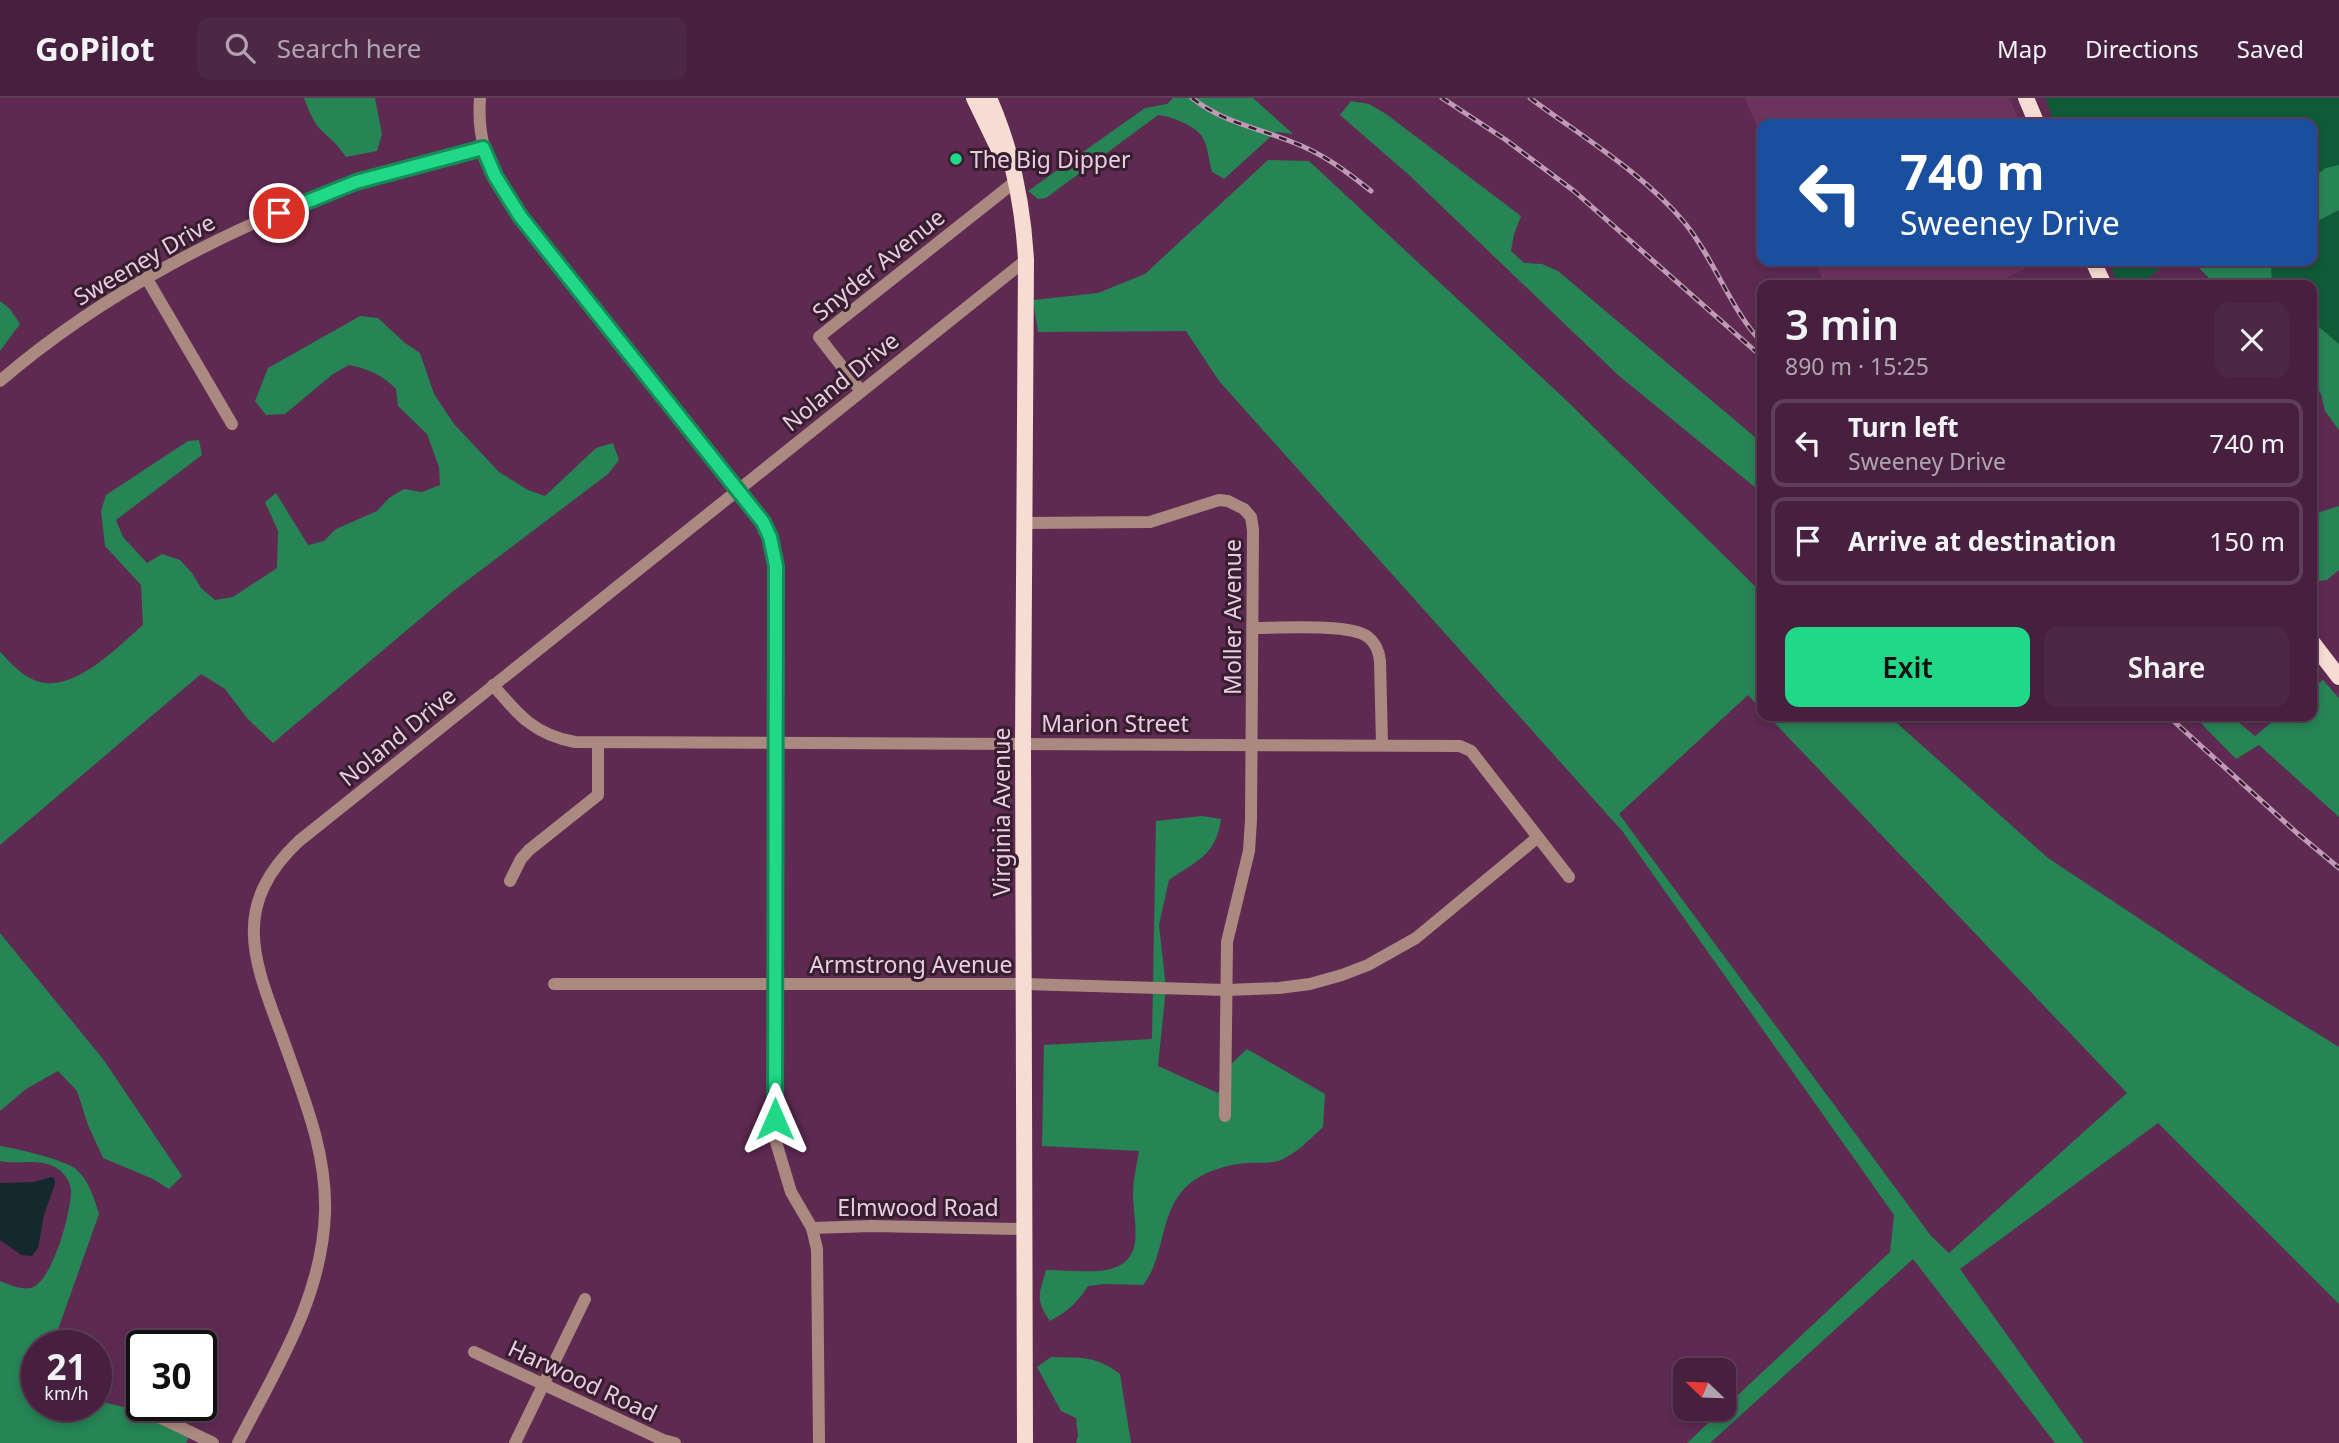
<!DOCTYPE html>
<html lang="en">
<head>
<meta charset="utf-8">
<style>
  body { margin:0; font-family:"Noto Sans",sans-serif; background:#4d2845; color:#f1f3f6; height:100vh; display:flex; flex-direction:column; font-size:26px; white-space:nowrap }
  * { box-sizing:border-box; margin:0 }
  p { font-size:23px; color:#b0a3b0 }
  .icon { flex:none; width:38px; height:38px; fill:none; stroke:currentColor; stroke-width:2; stroke-linecap:round; stroke-linejoin:round }
  .map { position:relative; flex:1; overflow:hidden }
  .side { position:absolute; left:1757px; top:182px; width:560px; height:441px; display:flex; flex-direction:column; background:#46203e; border-radius:14px; box-shadow:0 4px 10px #0003,0 0 0 2px #5e3e58 }
  .side>* { flex:none }
  .top-card { position:absolute; left:1757px; top:21px; width:560px; height:147px; border-radius:14px; box-shadow:0 4px 10px #0003,0 0 0 2px #5e3e58; background:#1a4fa0; color:#fff; overflow:hidden }
  .needle { width:46px; rotate:293deg }
  .fabs { position:absolute; left:1673px; top:1260px; display:grid; gap:14px }
  .fabs a { display:grid; place-items:center; width:63px; height:63px; border-radius:14px; background:#46203e; box-shadow:0 4px 10px #0003,0 0 0 2px #5e3e58; font-size:35px }
  .speed { position:absolute; left:21px; top:1232px; display:flex; gap:14px; font-size:35px; font-weight:700; text-align:center }
  .speed>* { display:grid; place-content:center; width:91px; height:91px; border-radius:50%; background:#46203e; box-shadow:0 4px 10px #0003,0 0 0 2px #5e3e58; line-height:1 }
  .speed small { font-size:18px; font-weight:400 }
  .speed .limit { border:4px solid #111; border-radius:10px; background:#fff; color:#111 }
  .pin { position:absolute; display:grid; place-items:center; width:60px; height:60px; color:#fff; margin:-30px; border:4px solid #fff; border-radius:50%; box-shadow:0 2px 7px #0007 }
  .me { position:absolute; width:77px; margin:-38px; rotate:0deg; stroke-linejoin:round; filter:drop-shadow(0 0 5px #0008) }
  .turn { display:flex; align-items:center; gap:24px; height:147px; padding:0 28px; font-size:32px }
  .turn .icon { width:91px; height:91px; stroke-width:2.5 }
  .turn b { display:block; font-size:49px; line-height:60px }
  .round { display:grid; place-items:center; flex:none; width:74px; height:74px; border-radius:14px; background:#4d2845 }
  .summary { display:flex; align-items:center; justify-content:space-between; height:119px; padding:0 28px }
  h1 { font-size:42px; font-weight:600; line-height:52px }
  .action { display:flex; gap:14px; margin-top:auto; padding:14px 28px }
  .action a { flex:1; height:80px; border-radius:14px; background:#20d887; color:#111; font-size:28px; font-weight:600; line-height:80px; text-align:center }
  .action a+a { background:#4d2845; color:#f1f3f6 }
  ul { padding:0; list-style:none }
  li { display:flex; align-items:center; gap:21px; height:88px; margin:0 14px 10px; padding:0 14px; border:4px solid #5e3e58; border-radius:14px }
  li div { flex:1 }
  li b { display:block; font-size:26px }
  li em { font-style:normal }
  header { display:flex; align-items:center; gap:42px; box-sizing:border-box; height:98px; padding:0 35px; background:#46203e; border-bottom:2px solid #5e3e58 }
  header strong { font-size:33px }
  nav { display:flex; gap:38px; margin-inline-start:auto; font-size:24px }
  .search { width:490px; height:63px; background:#4d2845; display:flex; align-items:center; gap:18px; box-sizing:border-box; padding:0 24px; border-radius:14px; color:#b0a3b0; font-size:26px }
  .map>svg:first-child { display:block }
  .built { fill:#6d325f }
  .green { fill:#0f5b37 }
  .forest { fill:#268455 }
  .water { fill:#14292e }
  .lines { fill:none; stroke-linecap:round; stroke-linejoin:round }
  .minor { stroke:#aa8980; stroke-width:12 }
  .major { stroke:#f7dcd4; stroke-width:16 }
  .rail-casing { stroke:#c09ab6; stroke-width:5 }
  .rail { stroke:#361e2f; stroke-width:2.5; stroke-dasharray:8; stroke-linecap:butt }
  .route-casing { stroke:#158c58; stroke-width:18 }
  .route { stroke:#20d887; stroke-width:12 }
  .poi-dot { fill:#20d887; stroke:#361e2f; stroke-width:2.5 }
  .labels { text-anchor:middle; dominant-baseline:central; stroke-width:6; stroke-linejoin:round; paint-order:stroke }
  .poi-label { font-size:23px; fill:#ebcbe2; stroke:#361e2f; text-anchor:start }
  .street-label { font-size:23px; fill:#ebcbe2; stroke:#361e2f }
</style>
</head>
<body>
<header>
<strong>GoPilot</strong>
<div class="search"><svg class="icon" aria-label="search" viewBox="0 0 24 24"><circle cx="10" cy="10" r="6"/><path d="M15 15l6 6"/></svg>Search here</div>
<nav><a>Map</a><a>Directions</a><a>Saved</a></nav>
</header>
<div class="map">
<svg width="2339" height="1345" viewBox="0 0 2339 1345">
  <rect width="100%" height="100%" fill="#5e2a52"/>
  <g class="built">
    <path d="M1745,0h264l12,26h-259v15z"/>
    <path d="M1815,163h225l-48,24h-167z"/>
  </g>
  <g class="green">
    <path d="M2045,0h294v254l-27,-19v-48h-67l-35,-24h102v-137h-257z"/>
    <path d="M2109,163h59l-27,24h-23z"/>
  </g>
  <g class="forest">
    <path d="M304,0h71l7,36 -5,17 -31,6c-8,-12 -12,-15 -23,-25 -10,-9 -14,-22 -19,-34z"/>
    <path d="M1173,0h80l40,36 -17,-2 -52,47 -12,-7c-3,-10 -4,-25 -9,-34 -6,-12 -33,-22 -45,-23l-112,83 -8,1 -10,-8 117,-83 22,-4z"/>
    <path d="M1351,3l18,3 17,10 135,102 -7,18 -3,17 13,12 18,1 16,7 204,172v50l-144,-118 -209,-200 -69,-60z"/>
    <path d="M1268,62l41,1 257,239 196,193v117l-14,-15 -129,119 312,422 18,17 178,-160 -359,-377h121l159,142 199,132 92,57v257l-181,-181 -198,146 124,174h-29l-142,-184 -203,184h-23l203,-191 4,-37 -271,-383 -404,-451 -33,-50 -148,1 -5,-32 65,-7 47,-19z"/>
    <path d="M2339,67v45l-27,14v-46l14,-10z"/>
    <path d="M2192,163h79l1,24h-56z"/>
    <path d="M0,203l10,8 10,15 -20,27z"/>
    <path d="M360,218l18,2 27,25 15,10 14,41 20,30 45,48 29,18 17,6 51,-48 17,-5 6,17 -11,14 -156,118 -179,151 -26,-25 -22,-29 -24,-15 -201,171v-193c10,10 21,23 34,28 38,16 83,-33 109,-55l-2,-40 -36,-39 -4,-35 5,-16 82,-54 11,-1 3,15 -86,65 7,17 24,26 15,-9 18,6 12,13 9,15 14,12 18,-3 44,-29 1,-37 -13,-29 11,-9 32,52 16,-4 12,-12 41,-18 12,-13 15,-9 18,3 18,-7 -1,-18 -12,-33 -29,-28 -2,-17c-14,-14 -27,-20 -47,-24l-16,9 -48,40 -19,1 -11,-14 13,-33z"/>
    <path d="M2312,223l27,23v86l-14,-19 -4,-17 -9,-16z"/>
    <path d="M2339,408v64l-12,10 -15,2v-71l2,3z"/>
    <path d="M2323,582l16,18v119l-80,-72 -23,14 -42,-43h37l24,20 24,-20h33v-28z"/>
    <path d="M1202,718l19,3c-5,37 -25,42 -52,61l-10,45 7,63 -8,78 60,27 12,-28 17,-16 78,45 -2,33c-13,12 -26,26 -42,33 -10,4 -22,2 -32,3 -22,1 -48,9 -64,25 -26,26 -20,70 -42,97l-38,-1 -17,2c-10,16 -21,26 -38,35 -15,-22 -11,-26 -4,-51 19,0 41,3 60,0 42,-8 27,-46 27,-76 0,-14 4,-29 6,-43l-97,-5 2,-101 108,-6 4,-218z"/>
    <path d="M0,835l103,126 79,117 -13,13 -16,-10 -50,-21 -15,-33 -11,-34 -19,-20 -32,18 -26,22z"/>
    <path d="M0,1048c15,2 65,14 76,23 13,12 18,29 23,45l-44,124 -5,8h-13v59h37l6,5 9,-5h7l2,-4 26,6 66,28 -4,8h-186v-162c9,4 22,9 31,7 22,-7 40,-76 40,-97 0,-8 -6,-17 -13,-22 -16,-12 -40,-4 -58,-8z"/>
    <path d="M1051,1259c29,1 44,-2 69,17l11,69h-55l2,-7 -2,-18 -15,-7 -24,-44z"/>
  </g>
  <path class="water" d="M51,1079l3,1 1,6 -11,31 -6,33 -6,8 -11,-1 -21,-15v-57l34,-1z"/>
  <g class="lines">
    <g class="minor">
      <path d="M480,0c-3,40 7,64 26,98l257,325 12,31 1,590 15,50 21,36 5,21 2,194"/>
      <path d="M147,181l85,145"/>
      <path d="M0,283c101,-87 229,-154 355,-198 41,-15 85,-24 128,-35"/>
      <path d="M861,293l-42,-54 197,-156"/>
      <path d="M1024,425l126,-1 69,-22 9,1 16,8 7,8 2,13 -2,290 -2,31 -22,91 -2,174"/>
      <path d="M1253,530c24,0 98,-5 115,9 8,6 11,15 12,24l2,83"/>
      <path d="M493,587c25,30 42,50 82,57l885,4 11,5 98,126"/>
      <path d="M510,783l11,-22 8,-9 69,-55v-52"/>
      <path d="M554,886h470l202,6 53,-2 31,-4 32,-9 26,-10 48,-27 122,-101"/>
      <path d="M812,1130l60,-2 152,3"/>
      <path d="M474,1254l189,88 12,3"/>
      <path d="M155,1317l58,28"/>
      <path d="M238,1345c38,-74 84,-144 87,-230 2,-62 -22,-117 -42,-174 -29,-78 -54,-132 16,-198l727,-581"/>
      <path d="M515,1345l70,-144"/>
    </g>
    <g class="major">
      <path d="M974,0l29,60"/>
      <path d="M989,0c23,52 34,106 37,162l-3,484 2,699"/>
      <path d="M2026,0l11,26"/>
      <path d="M2093,163l11,24"/>
      <path d="M2312,544l27,35"/>
    </g>
    <defs>
      <g id="rail">
        <path d="M1192,0c32,25 63,29 100,44 30,11 54,29 79,49"/>
        <path d="M1442,0l64,42 68,51 188,166"/>
        <path d="M1530,0c51,38 113,75 154,124 31,38 45,85 78,121"/>
        <path d="M2168,618l129,117 42,35"/>
      </g>
    </defs>
    <use href="#rail" class="rail-casing"/>
    <use href="#rail" class="rail"/>
  </g>
  <g class="lines">
    <defs>
      <path id="route" d="M279,115l77,-31 127,-34 12,28 25,40 243,306 7,15 6,29 -1,553"/>
    </defs>
    <use href="#route" class="route-casing"/>
    <use href="#route" class="route"/>
  </g>
  <circle class="poi-dot" cx="956" cy="61" r="7"/>
  <g class="labels">
    <g class="poi-label">
      <text x="970" y="61">The Big Dipper</text>
    </g>
    <g class="street-label">
      <text transform="translate(144 161) rotate(-30)">Sweeney Drive</text>
      <text transform="translate(878 166) rotate(-39)">Snyder Avenue</text>
      <text transform="translate(840 283) rotate(-39)">Noland Drive</text>
      <text transform="translate(1232 519) rotate(-90)">Moller Avenue</text>
      <text x="1115" y="625">Marion Street</text>
      <text transform="translate(397 638) rotate(-39)">Noland Drive</text>
      <text transform="translate(1001 714) rotate(-90)">Virginia Avenue</text>
      <text x="911" y="866">Armstrong Avenue</text>
      <text x="918" y="1109">Elmwood Road</text>
      <text transform="translate(583 1282) rotate(25)">Harwood Road</text>
    </g>
  </g>
</svg>
<div class="fabs">
<a><svg class="needle" viewBox="-14 -14 28 28"><path d="M0-13l5 13h-10z" fill="#e53935"/><path d="M0 13l5-13h-10z" fill="#b0a3b0"/></svg></a>
</div>
<div class="speed"><div>21<small>km/h</small></div><div class="limit">30</div></div>
<div class="pin" style="left:279px;top:115px;background:#d93025"><svg class="icon" aria-label="arrive" viewBox="0 0 24 24"><path d="M6 21V4h12l-3 4 3 4H6"/></svg></div>
<svg class="me" style="left:775px;top:1021px" viewBox="-20 -20 40 40"><path d="M0-17L14 15 0 8-14 15z" fill="#20d887" stroke="#fff" stroke-width="4"/></svg>
<div class="top-card">
<div class="turn"><svg class="icon" aria-label="left" viewBox="0 0 24 24"><path d="M17 20v-9H6M10 6l-5 5 5 5"/></svg><div><b>740 m</b>Sweeney Drive</div></div>
</div>
<section class="side">
<div class="summary"><div><h1>3 min</h1><p>890 m · 15:25</p></div><a class="round"><svg class="icon" aria-label="close" viewBox="0 0 24 24"><path d="M6 6l12 12M18 6L6 18"/></svg></a></div>
<ul>
<li><svg class="icon" aria-label="left" viewBox="0 0 24 24"><path d="M17 20v-9H6M10 6l-5 5 5 5"/></svg><div><b>Turn left</b><p>Sweeney Drive</p></div><em>740 m</em></li>
<li><svg class="icon" aria-label="arrive" viewBox="0 0 24 24"><path d="M6 21V4h12l-3 4 3 4H6"/></svg><div><b>Arrive at destination</b></div><em>150 m</em></li>
</ul>
<div class="action"><a>Exit</a><a>Share</a></div>
</section>
</div>
</body>
</html>
